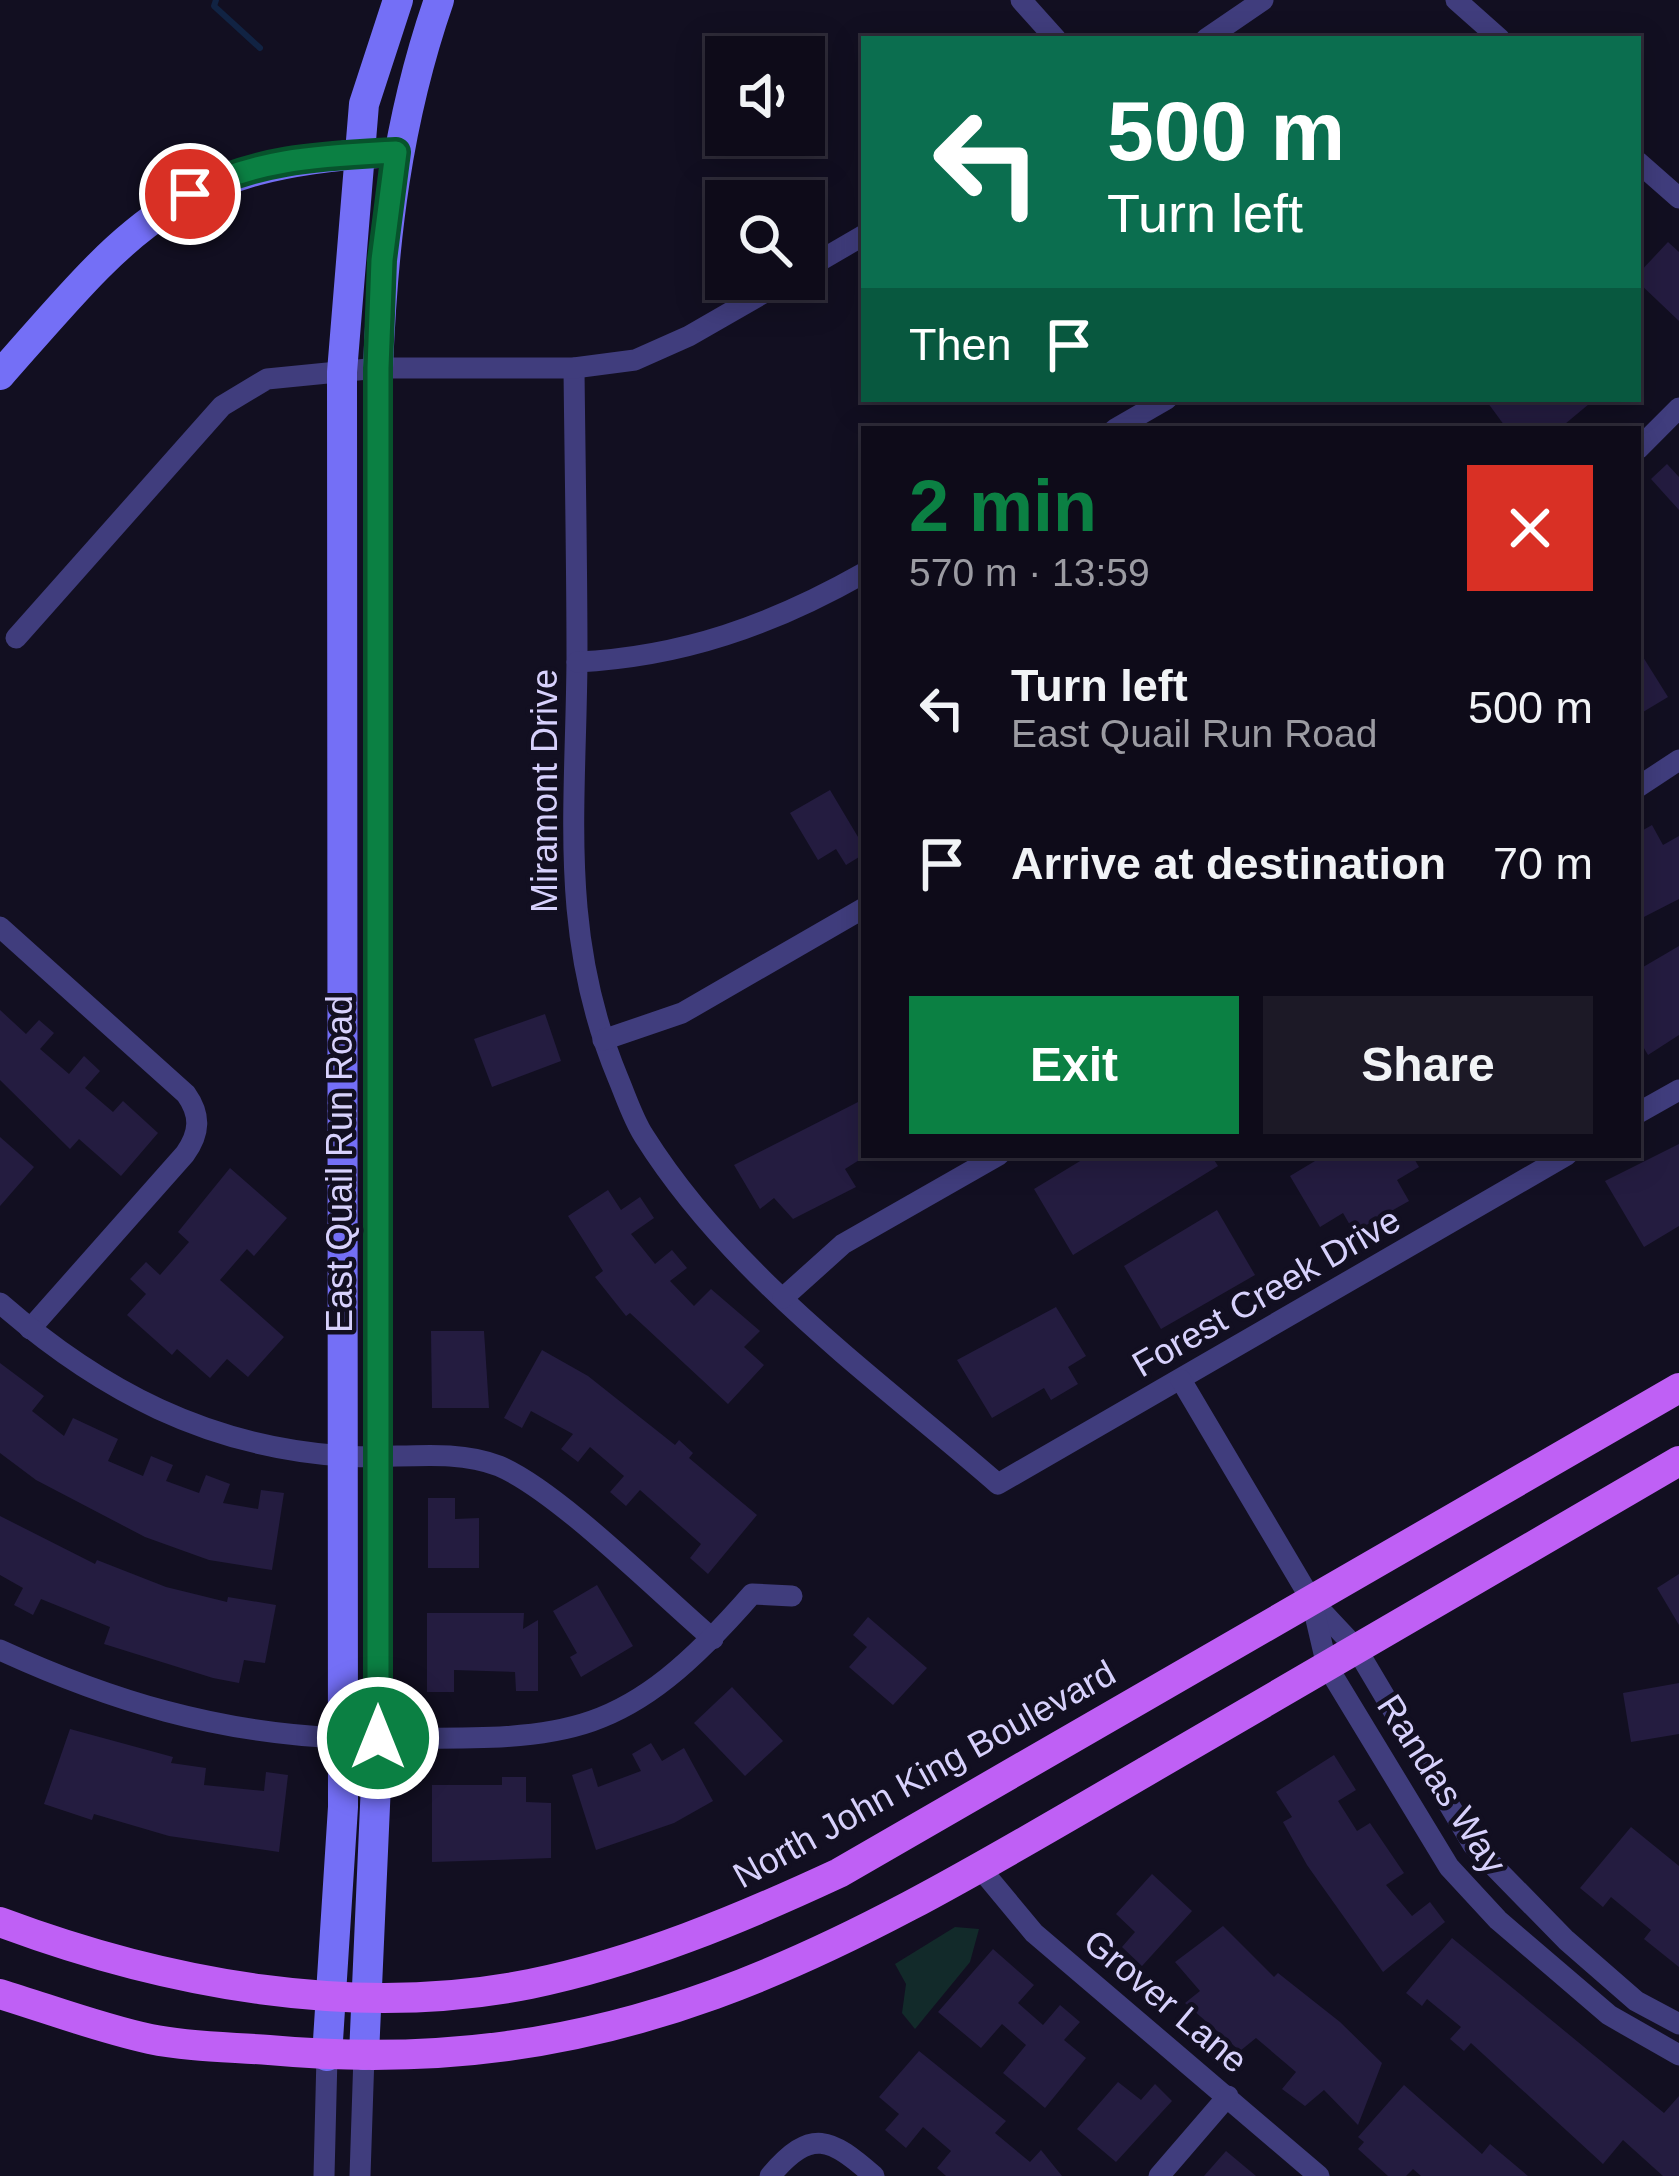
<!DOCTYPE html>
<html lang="en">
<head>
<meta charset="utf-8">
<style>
  body { margin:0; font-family:Helvetica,sans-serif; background:#1c1926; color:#f1f3f6; height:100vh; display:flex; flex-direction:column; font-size:45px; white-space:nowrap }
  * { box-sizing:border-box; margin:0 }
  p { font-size:39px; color:#9b9ba2 }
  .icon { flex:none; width:66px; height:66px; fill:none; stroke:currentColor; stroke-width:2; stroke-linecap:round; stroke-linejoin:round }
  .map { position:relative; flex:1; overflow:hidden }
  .panel { position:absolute; left:861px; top:426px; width:780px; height:732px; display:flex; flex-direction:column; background:#0e0b19; border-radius:0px; box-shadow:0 6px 30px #0003,0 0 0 3px #2e2b38 }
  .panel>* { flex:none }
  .top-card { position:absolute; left:861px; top:36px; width:780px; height:366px; border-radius:0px; box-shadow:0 6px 30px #0003,0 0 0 3px #2e2b38; background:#0b6e4f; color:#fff; overflow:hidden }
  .fabs { position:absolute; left:705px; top:36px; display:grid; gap:24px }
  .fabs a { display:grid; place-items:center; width:120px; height:120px; border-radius:0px; background:#0e0b19; box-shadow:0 6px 30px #0003,0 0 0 3px #2e2b38; font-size:60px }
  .pin { position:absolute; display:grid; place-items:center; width:102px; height:102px; color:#fff; margin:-51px; border:6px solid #fff; border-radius:50%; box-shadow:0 3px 12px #0007 }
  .me { position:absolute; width:132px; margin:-66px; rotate:0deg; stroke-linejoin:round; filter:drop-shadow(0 0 9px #0008) }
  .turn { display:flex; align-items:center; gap:42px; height:252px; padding:0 48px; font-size:54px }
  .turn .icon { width:156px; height:156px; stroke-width:2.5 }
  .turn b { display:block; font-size:84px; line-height:102px }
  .then { display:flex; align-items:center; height:114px; padding:0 48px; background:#0003; gap:24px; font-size:45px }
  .round { display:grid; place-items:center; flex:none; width:126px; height:126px; border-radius:0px; background:#1c1926 }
  .headline { display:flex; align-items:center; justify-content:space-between; height:204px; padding:0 48px }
  h1 { font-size:72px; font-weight:600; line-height:90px; color:#0b8043 }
  .primary-button { display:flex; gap:24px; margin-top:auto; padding:24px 48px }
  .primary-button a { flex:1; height:138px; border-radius:0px; background:#0b8043; color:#fff; font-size:48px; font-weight:600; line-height:138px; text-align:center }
  .primary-button a+a { background:#1c1926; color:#f1f3f6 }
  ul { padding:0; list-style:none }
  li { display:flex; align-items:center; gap:36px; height:156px; padding:0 48px }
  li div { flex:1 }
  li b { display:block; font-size:45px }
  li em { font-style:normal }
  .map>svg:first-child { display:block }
  .green { fill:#122a2a }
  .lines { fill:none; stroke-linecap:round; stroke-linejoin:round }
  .stream { stroke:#112343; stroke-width:6 }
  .building { fill:#241c40 }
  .street { stroke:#403d7d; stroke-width:21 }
  .secondary { stroke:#746ff6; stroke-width:30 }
  .primary { stroke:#bf60f5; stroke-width:30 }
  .route-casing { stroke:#07532c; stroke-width:30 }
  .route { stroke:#0b8043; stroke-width:21 }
  .labels { text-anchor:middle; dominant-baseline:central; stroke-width:9; stroke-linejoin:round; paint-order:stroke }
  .street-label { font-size:36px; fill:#d7d1fc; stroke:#120f21 }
</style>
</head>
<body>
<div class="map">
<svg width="1679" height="2176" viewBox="0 0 1679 2176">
  <rect width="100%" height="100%" fill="#120f21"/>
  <path class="green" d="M955,1927l24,2 -9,33 -55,67 -13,-16 4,-29 -11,-20z"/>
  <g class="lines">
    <path class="stream" d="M216,0l-2,6 46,42"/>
  </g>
  <g class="building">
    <path d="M1668,242l11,10v69l-41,-39v-8z"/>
    <path d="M1485,399h110l-36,30h-52z"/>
    <path d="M1667,464l12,13v33l-28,-31z"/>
    <path d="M1638,649l30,48 -30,18z"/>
    <path d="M830,790l34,57v7l-18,11 -10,-16 -18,11 -28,-47z"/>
    <path d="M1652,825l11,20 16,-9v63l-41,21v-87z"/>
    <path d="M1679,946v89l-31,20 -10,-17v-68z"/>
    <path d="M0,1010l26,24 13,-14 15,13 -14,16 29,25 15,-18 16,15 -15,17 28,24 10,-11 35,32 -37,43 -42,-37 -9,10 -70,-69z"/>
    <path d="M545,1014l16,47 -69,26 -18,-48z"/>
    <path d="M864,1099v58l-19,12 11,18 -63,32 -19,-21 -14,11 -26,-44z"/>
    <path d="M0,1137l34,30 -34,39z"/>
    <path d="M1679,1144v82l-35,21 -39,-66z"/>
    <path d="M1090,1155h24l4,6 11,-6h82l7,11 -145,89 -39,-66z"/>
    <path d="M1325,1155h87l7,12 -22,13 12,21 -55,31 -11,-19 -23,14 -30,-51z"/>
    <path d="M230,1168l57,50 -33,38 -7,-7 -27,31 64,57 -36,40 -21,-18 -17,19 -33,-29 -5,6 -45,-40 19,-21 -16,-15 16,-17 14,13 29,-33 -11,-10z"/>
    <path d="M608,1190l13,20 19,-13 14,21 -23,16 24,30 17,-14 15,18 -17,13 24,25 17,-17 49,42 -16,16 20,18 -36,39 -98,-91 -4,3 -31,-39 8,-6 -35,-55z"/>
    <path d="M1217,1210l38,65 -94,54 -37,-63z"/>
    <path d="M1056,1307l30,49 -18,11 10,17 -27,16 -7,-12 -52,30 -35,-58z"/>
    <path d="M431,1331h53l5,77h-57z"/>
    <path d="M542,1350l46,26 87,69 4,-5 14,13 -4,5 68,57 -49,59 -18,-16 11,-14 -61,-54 -14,16 -16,-14 14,-16 -34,-29 -12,15 -17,-13 12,-15 -42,-23 -9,17 -18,-10z"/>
    <path d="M0,1363l44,33 -12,15 32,25 9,-18 45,21 -10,22 35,15 8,-20 22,9 -7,16 33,12 7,-18 24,9 -7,19 35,6 3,-19 23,3 -12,77 -63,-10 -64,-23 -109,-57 -36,-27z"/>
    <path d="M428,1498h27v21l24,-1v50h-51z"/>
    <path d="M0,1516l95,48 2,-4 69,27 61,15 1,-5 48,8 -11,58 -21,-3 -5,23 -26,-5 -109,-34 6,-17 -69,-28 -8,16 -19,-10 9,-17 -23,-13z"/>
    <path d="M1679,1574v51l-22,-37z"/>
    <path d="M597,1585l36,61 -52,31 -11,-20 7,-4 -24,-42z"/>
    <path d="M427,1613h97l-1,16 15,-9v71h-22l-1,-19 -61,-2v22h-27z"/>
    <path d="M868,1617l59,51 -34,37 -44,-38 18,-20 -14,-12z"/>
    <path d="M1679,1683v51l-48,8 -8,-49z"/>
    <path d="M732,1687l51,54 -38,35 -51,-53z"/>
    <path d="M70,1729l103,28 -2,6 35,5 -2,17 60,6 2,-19 22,3 -9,77 -110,-16 -75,-22 -2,6 -48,-16z"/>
    <path d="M651,1743l11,18 22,-13 29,53 -39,22 -78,27 -24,-75 20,-7 6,19 43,-16 -9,-17z"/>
    <path d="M1334,1755l22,35 -18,11 19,30 13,-8 34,50 -18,12 26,31 18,-14 15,20 -62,50 -76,-107 -24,-43 9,-5 -16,-25z"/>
    <path d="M502,1777h24v25l25,1v55l-119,4v-77h70z"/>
    <path d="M1631,1827l48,39v101l-35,-28 7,-9 -40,-33 -8,10 -23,-19z"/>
    <path d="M1152,1874l40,37 -50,55 -20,-19 13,-15 -19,-18z"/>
    <path d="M1223,1926l51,51 4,-4 62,49 42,41 -24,62 -34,-35 -19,16 -23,-17 14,-17 -40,-34 -16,13 -55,-48 15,-12 -25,-29z"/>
    <path d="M1452,1938l212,175 15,-17v80h-16l-40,-36 -20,24 -132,-121 -7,8 -14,-12 11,-12 -34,-28 -5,7 -16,-13z"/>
    <path d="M993,1949l41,36 -16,18 25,22 17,-20 20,17 -16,18 22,18 -41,50 -42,-35 23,-28 -24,-21 -21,24 -43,-36z"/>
    <path d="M919,2051l87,70 -11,12 35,29 11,-12 21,26h-116l-9,-8 14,-17 -28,-24 -17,21 -21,-18 14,-16 -20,-17z"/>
    <path d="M1118,2082l23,18 14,-16 17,17 -56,61 -39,-33z"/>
    <path d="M1404,2085l78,69 8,-10 38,32h-107l-8,-7 -7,7h-18l-30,-27 6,-7 -6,-5z"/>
    <path d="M1226,2151l30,25h-52z"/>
  </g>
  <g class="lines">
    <g class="street">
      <path d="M1021,0l35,39"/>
      <path d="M1456,0l44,39"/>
      <path d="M1206,39l57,-39"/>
      <path d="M1638,162l41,36"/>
      <path d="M804,270l60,-35"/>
      <path d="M574,368c1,97 3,194 3,291 -1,150 -19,275 41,419 8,19 15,41 26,58 88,140 231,241 354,348l569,-329"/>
      <path d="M1115,429l52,-30"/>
      <path d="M1638,449l41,-41"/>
      <path d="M16,638l206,-232 45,-27 111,-11h196l61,-8 54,-24 99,-57"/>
      <path d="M577,662c105,-5 195,-37 287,-89"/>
      <path d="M1638,787l41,-27"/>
      <path d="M0,927l186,167c15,21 14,39 -1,60l-155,175"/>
      <path d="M603,1040l79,-27 182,-105"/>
      <path d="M1638,1113l41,-23"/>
      <path d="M783,1298l60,-54 156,-89"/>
      <path d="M0,1303c101,88 208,144 344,153 49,4 108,-9 155,10 59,25 161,128 214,173"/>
      <path d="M1181,1380l131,221 44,47 117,197 93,95 70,61 43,23"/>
      <path d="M1312,1602l15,64 122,201 49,53 111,95 70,40"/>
      <path d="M0,1650c111,51 218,83 341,88"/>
      <path d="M378,1738c190,1 243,6 374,-144l40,2"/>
      <path d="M980,1868l54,65 285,243"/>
      <path d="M324,2176l3,-120"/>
      <path d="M360,2176l4,-121"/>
      <path d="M770,2176c42,-49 60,-38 104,0"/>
      <path d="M1159,2176l69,-80"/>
    </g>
    <g class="secondary">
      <path d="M0,375c129,-146 173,-210 378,-222"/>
      <path d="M364,2055l14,-317v-1370c5,-128 19,-247 61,-368"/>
      <path d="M327,2056l16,-249 -1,-1435 22,-268 34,-104"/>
    </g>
    <g class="primary">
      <path d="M0,1922c166,62 354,97 530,62 107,-22 210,-65 309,-111l840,-485"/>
      <path d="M0,1994c49,15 99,34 150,45 38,8 80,8 119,11 360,33 579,-105 876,-278 178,-104 356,-208 534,-311"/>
    </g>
  </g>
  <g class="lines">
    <defs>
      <path id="route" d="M190,194c65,-36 134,-38 206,-42l-14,108 -4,108v1370"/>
    </defs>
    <use href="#route" class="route-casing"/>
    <use href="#route" class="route"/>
  </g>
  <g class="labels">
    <g class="street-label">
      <text transform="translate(544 791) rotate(-90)">Miramont Drive</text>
      <text transform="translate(339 1164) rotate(-90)">East Quail Run Road</text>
      <text transform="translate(1266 1292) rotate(-30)">Forest Creek Drive</text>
      <text transform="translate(924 1774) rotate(-29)">North John King Boulevard</text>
      <text transform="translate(1442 1784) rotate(57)">Randas Way</text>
      <text transform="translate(1166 2001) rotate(40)">Grover Lane</text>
    </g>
  </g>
</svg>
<div class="fabs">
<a><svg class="icon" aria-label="sound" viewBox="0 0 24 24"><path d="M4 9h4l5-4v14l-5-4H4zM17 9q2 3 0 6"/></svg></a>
<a><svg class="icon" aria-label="search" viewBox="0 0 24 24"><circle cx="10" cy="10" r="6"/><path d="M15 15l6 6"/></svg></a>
</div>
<div class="pin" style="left:190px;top:194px;background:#d93025"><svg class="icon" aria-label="arrive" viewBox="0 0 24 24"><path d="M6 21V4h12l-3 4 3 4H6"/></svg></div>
<svg class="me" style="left:378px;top:1738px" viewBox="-20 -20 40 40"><circle r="17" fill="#0b8043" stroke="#fff" stroke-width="3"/><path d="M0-11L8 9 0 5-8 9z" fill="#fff"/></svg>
<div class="top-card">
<div class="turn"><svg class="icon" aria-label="left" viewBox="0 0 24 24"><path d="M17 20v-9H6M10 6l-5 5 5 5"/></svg><div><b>500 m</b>Turn left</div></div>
<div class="then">Then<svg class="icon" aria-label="arrive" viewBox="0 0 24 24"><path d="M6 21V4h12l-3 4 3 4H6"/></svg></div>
</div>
<section class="panel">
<div class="headline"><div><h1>2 min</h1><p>570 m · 13:59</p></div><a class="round" style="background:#d93025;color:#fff"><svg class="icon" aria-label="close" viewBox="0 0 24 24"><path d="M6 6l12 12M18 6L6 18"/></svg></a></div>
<ul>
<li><svg class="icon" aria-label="left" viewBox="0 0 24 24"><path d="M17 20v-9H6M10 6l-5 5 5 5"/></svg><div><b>Turn left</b><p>East Quail Run Road</p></div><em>500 m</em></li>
<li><svg class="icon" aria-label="arrive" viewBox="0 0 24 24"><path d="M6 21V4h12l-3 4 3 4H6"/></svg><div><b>Arrive at destination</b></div><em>70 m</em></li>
</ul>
<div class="primary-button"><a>Exit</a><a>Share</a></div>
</section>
</div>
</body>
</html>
